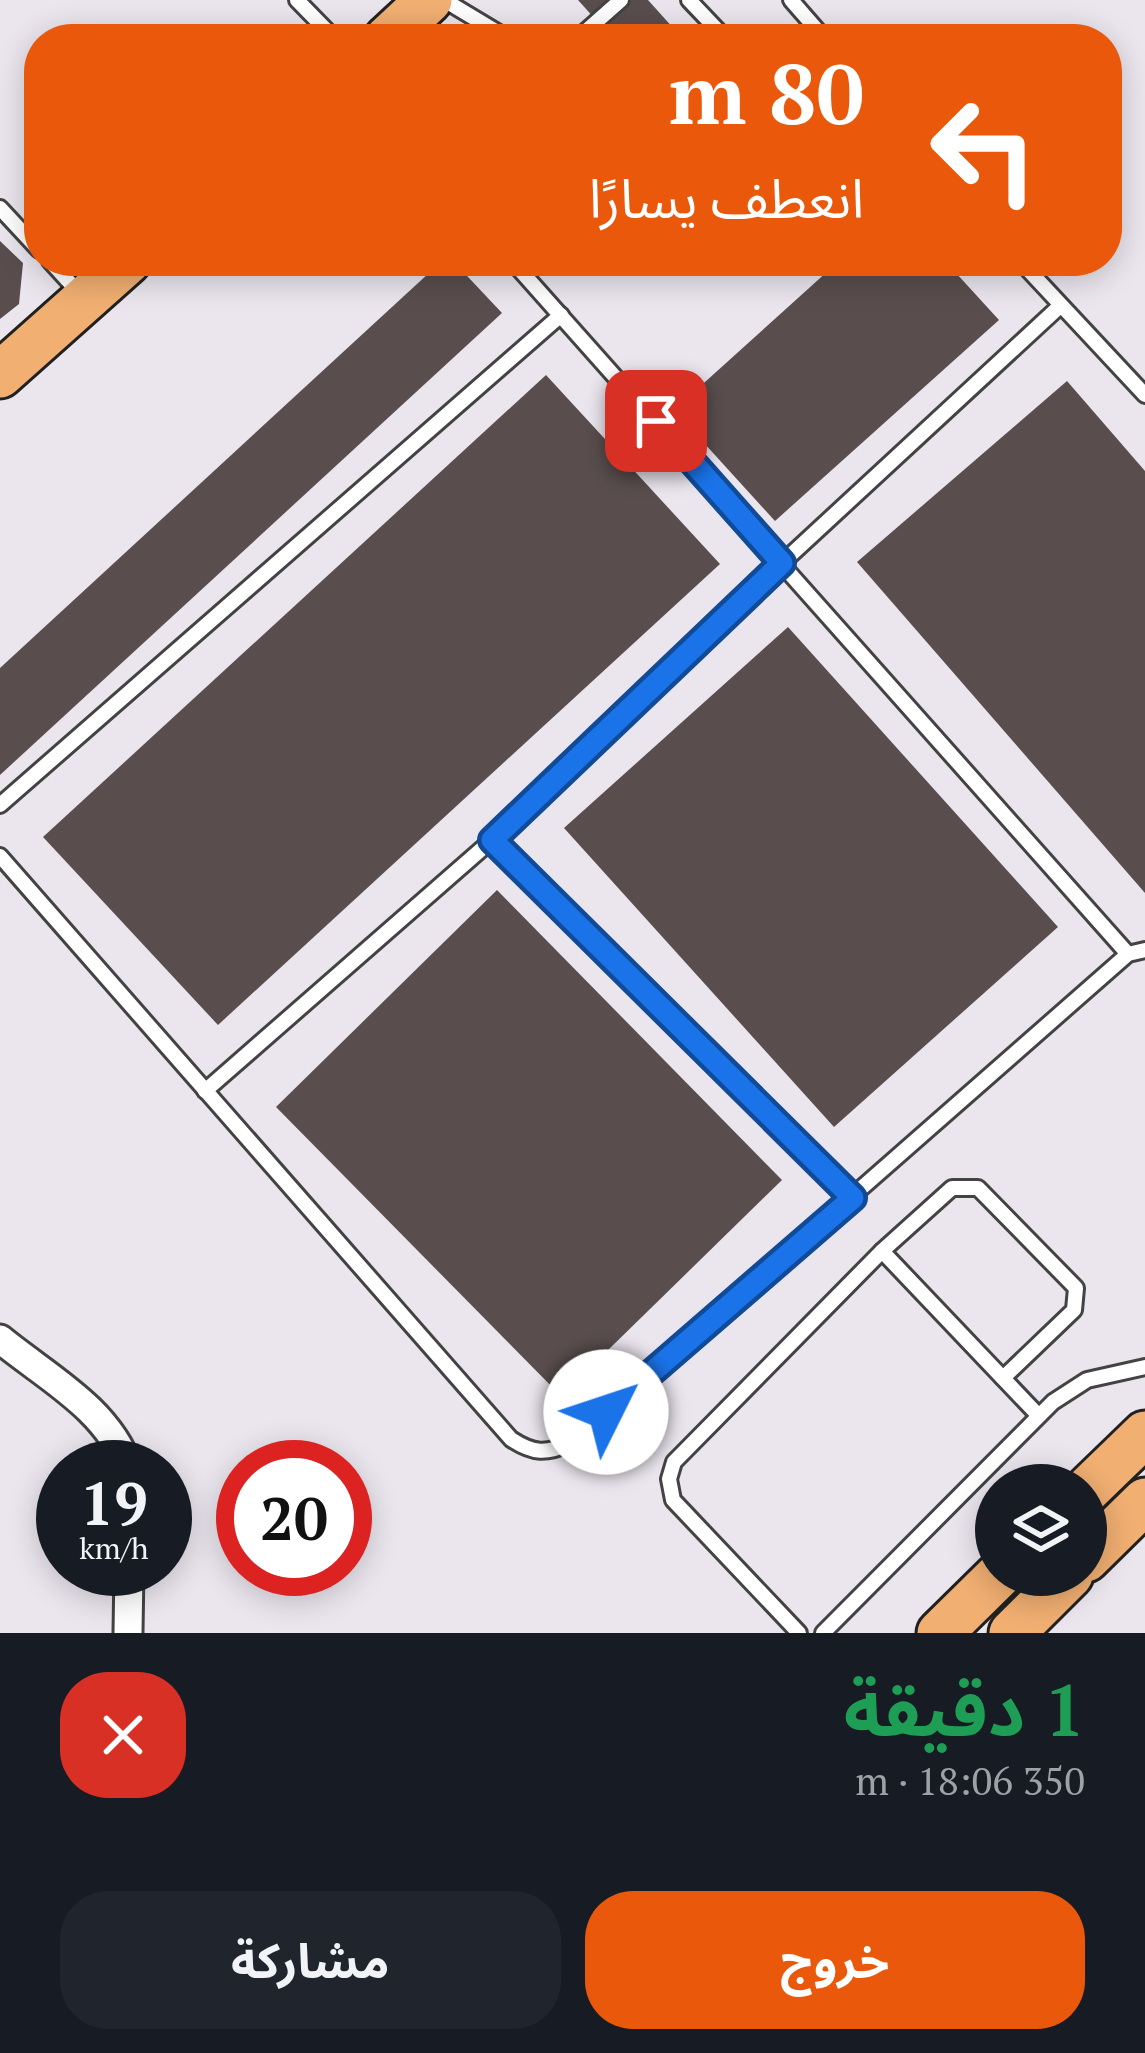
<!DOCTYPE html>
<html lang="ar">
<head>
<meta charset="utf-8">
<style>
  body { margin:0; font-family:"PT Serif","Noto Sans Arabic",serif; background:#20242c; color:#f1f3f6; direction:rtl; height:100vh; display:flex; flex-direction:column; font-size:45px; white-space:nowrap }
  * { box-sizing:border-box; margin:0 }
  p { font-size:39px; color:#9ea1a6 }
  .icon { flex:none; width:66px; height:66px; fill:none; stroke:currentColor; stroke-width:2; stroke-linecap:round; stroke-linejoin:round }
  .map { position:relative; height:1633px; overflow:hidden; direction:ltr }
  .sheet { display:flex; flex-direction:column; background:#171b24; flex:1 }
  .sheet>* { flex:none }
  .banner { position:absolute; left:24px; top:24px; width:1098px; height:252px; border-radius:48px; box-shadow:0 6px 30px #0003; direction:rtl; background:#ea580c; color:#fff; overflow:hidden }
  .tools { position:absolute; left:975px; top:1464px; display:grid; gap:24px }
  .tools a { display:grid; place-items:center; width:132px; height:132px; border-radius:50%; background:#171b24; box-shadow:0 6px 30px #0003; font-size:60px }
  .speed { position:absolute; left:36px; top:1440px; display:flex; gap:24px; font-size:60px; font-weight:700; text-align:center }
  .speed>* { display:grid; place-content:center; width:156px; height:156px; border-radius:50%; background:#171b24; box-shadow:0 6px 30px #0003; line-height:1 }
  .speed small { font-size:30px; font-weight:400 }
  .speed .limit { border:18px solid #d22; background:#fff; color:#111 }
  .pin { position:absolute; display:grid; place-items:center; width:102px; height:102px; color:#fff; margin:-51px; border-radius:24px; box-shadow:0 6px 18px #0006 }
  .me { position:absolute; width:132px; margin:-66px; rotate:49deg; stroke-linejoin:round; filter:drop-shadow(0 0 9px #0008) }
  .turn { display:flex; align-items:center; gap:42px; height:252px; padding:0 60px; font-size:54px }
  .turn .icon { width:156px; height:156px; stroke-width:2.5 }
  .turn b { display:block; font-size:84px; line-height:102px }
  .round { display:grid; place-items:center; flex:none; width:126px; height:126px; border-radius:48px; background:#20242c }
  .summary { display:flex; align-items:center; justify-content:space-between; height:204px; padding:0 60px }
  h1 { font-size:72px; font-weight:700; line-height:90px; color:#1e9e55 }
  .action { display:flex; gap:24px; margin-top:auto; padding:24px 60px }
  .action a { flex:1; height:138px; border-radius:48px; background:#ea580c; color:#fff; font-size:48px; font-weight:700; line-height:138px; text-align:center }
  .action a+a { background:#20242c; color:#f1f3f6 }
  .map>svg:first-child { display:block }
  .industrial { fill:#ebe6ee; fill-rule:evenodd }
  .building { fill:#594e4d }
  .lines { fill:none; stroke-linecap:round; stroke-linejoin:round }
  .lane-casing { stroke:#434343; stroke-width:20 }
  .street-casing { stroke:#434343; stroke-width:33 }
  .primary-casing { stroke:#212121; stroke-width:51 }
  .lane { stroke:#fff; stroke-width:14 }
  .street { stroke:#fff; stroke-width:27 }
  .primary { stroke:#f1af72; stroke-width:45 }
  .route-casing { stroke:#114b97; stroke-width:30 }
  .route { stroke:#1a73e8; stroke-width:21 }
</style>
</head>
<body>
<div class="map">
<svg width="1145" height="1633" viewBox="0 0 1145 1633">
  <rect width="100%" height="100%" fill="#fefaf4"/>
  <path class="industrial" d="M0,0h1145v1633h-1145zM39,39h1068v222h-1068zM63,1467h102v102h-102zM243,1467h102v102h-102zM996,1485h90v90h-90z"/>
  <g class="building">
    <path d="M578,0h70l27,30 -9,9h-53z"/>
    <path d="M0,241l23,22 -4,41 -19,15z"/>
    <path d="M442,261h11l49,52 -502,462v-107z"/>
    <path d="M839,261h106l54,59 -224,201 -101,-111z"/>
    <path d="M546,375l174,189 -502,461 -175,-188z"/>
    <path d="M1067,381l78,90v422l-288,-331z"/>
    <path d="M788,627l270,300 -224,200 -270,-299z"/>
    <path d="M497,890l285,290 -221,216 -285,-289z"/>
  </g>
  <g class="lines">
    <defs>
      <g id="lane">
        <path d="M297,0l38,39"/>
        <path d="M444,0l65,39"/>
        <path d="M689,0l37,39"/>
        <path d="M791,0l34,39"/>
        <path d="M577,39l44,-39"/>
        <path d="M0,208l39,42"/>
        <path d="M50,261l31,34"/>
        <path d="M512,261l616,693"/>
        <path d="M1020,261l125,134"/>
        <path d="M0,805l561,-490"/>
        <path d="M492,840l361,358"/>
        <path d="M0,856l511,583c23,15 35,15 60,4l557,-489 17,-4"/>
        <path d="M205,1091l287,-251 290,-277 278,-257"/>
        <path d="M882,1251l156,164"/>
        <path d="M799,1633l-126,-133 -4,-21 5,-17 208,-211 70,-63h26l98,100 -2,22 -71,68"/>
        <path d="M823,1633l230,-231 34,-22 58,-13"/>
      </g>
      <g id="street">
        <path d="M0,1339c46,38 107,69 128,128"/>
        <path d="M128,1633l1,-64"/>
      </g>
      <g id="primary">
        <path d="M387,39l42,-39"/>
        <path d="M0,375l128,-114"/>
        <path d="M1086,1491l59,-57"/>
        <path d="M1086,1559l59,-58"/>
        <path d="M940,1633l59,-58"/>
        <path d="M1012,1633l58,-58"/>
      </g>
    </defs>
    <use href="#lane" class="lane-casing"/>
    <use href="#street" class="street-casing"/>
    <use href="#primary" class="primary-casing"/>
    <use href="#lane" class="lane"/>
    <use href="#street" class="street"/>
    <use href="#primary" class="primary"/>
  </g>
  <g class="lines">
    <defs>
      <path id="route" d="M606,1412l247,-214 -361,-358 290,-277 -126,-142"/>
    </defs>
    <use href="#route" class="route-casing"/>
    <use href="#route" class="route"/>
  </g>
</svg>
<div class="tools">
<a><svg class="icon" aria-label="layers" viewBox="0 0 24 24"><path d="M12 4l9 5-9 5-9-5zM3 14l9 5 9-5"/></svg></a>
</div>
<div class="speed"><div>19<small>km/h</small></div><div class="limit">20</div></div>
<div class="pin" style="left:656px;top:421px;background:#d93025"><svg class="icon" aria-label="arrive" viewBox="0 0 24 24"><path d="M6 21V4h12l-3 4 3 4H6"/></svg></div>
<svg class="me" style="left:606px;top:1412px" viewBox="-20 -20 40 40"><circle r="19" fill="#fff"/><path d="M0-13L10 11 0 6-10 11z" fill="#1a73e8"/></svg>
<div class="banner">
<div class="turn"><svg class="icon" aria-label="left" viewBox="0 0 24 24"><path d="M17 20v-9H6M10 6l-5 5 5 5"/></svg><div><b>80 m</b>انعطف يسارًا</div></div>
</div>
</div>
<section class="sheet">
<div class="summary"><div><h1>1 دقيقة</h1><p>350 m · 18:06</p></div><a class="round" style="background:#d93025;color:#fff"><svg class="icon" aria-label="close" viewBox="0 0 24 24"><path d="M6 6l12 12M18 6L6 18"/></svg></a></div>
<div class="action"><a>خروج</a><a>مشاركة</a></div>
</section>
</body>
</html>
